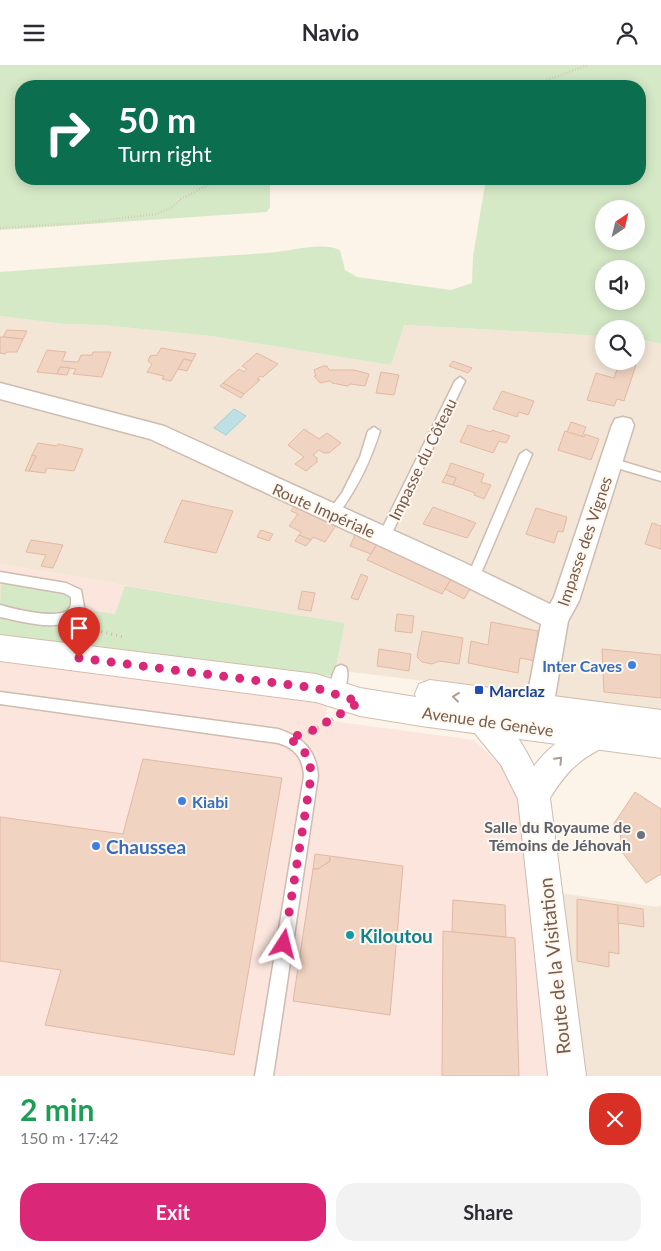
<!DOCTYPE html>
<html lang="en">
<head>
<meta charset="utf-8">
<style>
  body { margin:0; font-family:Lato,sans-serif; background:#f2f2f3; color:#2b2b33; height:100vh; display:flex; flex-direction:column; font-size:19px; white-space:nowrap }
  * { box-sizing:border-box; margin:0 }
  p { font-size:16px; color:#7c7c81 }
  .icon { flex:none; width:28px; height:28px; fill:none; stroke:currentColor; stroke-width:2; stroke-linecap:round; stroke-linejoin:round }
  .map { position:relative; height:1011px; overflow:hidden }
  .details { display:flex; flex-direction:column; background:#fff; flex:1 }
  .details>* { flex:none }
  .top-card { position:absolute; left:15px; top:15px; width:631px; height:105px; border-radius:20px; box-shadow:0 2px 12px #0003; background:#0b6e4f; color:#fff; overflow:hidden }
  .needle { width:32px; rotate:35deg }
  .buttons { position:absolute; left:595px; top:135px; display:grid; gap:10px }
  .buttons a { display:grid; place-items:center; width:50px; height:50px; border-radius:50%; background:#fff; box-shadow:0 2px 12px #0003; font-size:25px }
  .pin { position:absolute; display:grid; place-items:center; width:42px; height:42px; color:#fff; margin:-51px -21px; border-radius:50% 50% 50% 0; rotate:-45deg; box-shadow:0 0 5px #0007 }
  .pin .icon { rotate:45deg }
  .me { position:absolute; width:55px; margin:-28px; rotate:9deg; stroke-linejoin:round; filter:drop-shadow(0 0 4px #0008) }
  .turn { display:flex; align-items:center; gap:18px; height:105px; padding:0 20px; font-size:22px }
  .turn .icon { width:65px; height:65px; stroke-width:2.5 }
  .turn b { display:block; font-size:35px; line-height:42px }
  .round { display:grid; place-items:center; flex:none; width:52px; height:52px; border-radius:20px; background:#f2f2f3 }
  .headline { display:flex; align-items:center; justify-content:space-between; height:85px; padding:0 20px }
  h1 { font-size:30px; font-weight:700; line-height:38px; color:#1e9e55 }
  .cta { display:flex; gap:10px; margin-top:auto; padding:10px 20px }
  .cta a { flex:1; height:58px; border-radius:20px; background:#db2777; color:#fff; font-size:20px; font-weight:700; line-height:58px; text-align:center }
  .cta a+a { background:#f2f2f3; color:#2b2b33 }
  header { display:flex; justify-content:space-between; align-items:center; height:65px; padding:0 20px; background:#fff; font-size:22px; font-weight:700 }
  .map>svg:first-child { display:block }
  .residential { fill:#f3e6d7 }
  .commercial { fill:#fbe5dd }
  .green { fill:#d5e9c7; fill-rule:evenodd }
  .water { fill:#bde0e5; stroke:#a4cfd6 }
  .building { fill:#f0d3c1; stroke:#e2b9a2 }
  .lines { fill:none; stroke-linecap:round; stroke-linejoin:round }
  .service-casing { stroke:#cdbcaf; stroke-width:3 }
  .minor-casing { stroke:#cdbcaf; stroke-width:3 }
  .tertiary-casing { stroke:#cdbcaf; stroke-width:2 }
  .secondary-casing { stroke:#d2beaf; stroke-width:2 }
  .path-far2 { stroke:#d5b6a4; stroke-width:2.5; stroke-dasharray:0.5 2.5; stroke-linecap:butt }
  .path-far1 { stroke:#d5b6a4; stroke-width:3; stroke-dasharray:1 4; stroke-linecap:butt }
  .path { stroke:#d5b6a4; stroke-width:4; stroke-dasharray:1 4.5; stroke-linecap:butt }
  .service { fill:#fff; fill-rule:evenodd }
  .minor { fill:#fff; fill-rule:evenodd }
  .tertiary { fill:#fff; fill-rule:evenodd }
  .secondary { fill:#fff; fill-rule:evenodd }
  .oneway { stroke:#ac9d94 }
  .route { stroke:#db2777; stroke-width:9; stroke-dasharray:0 16.2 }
  .shop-dot { fill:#3f7fe0; stroke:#fef8ef; stroke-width:2 }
  .transit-dot { fill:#1a4fb4; stroke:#fef8ef; stroke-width:2 }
  .worship-dot { fill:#6b7280; stroke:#fef8ef; stroke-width:2 }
  .culture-dot { fill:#0f9aa8; stroke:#fef8ef; stroke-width:2 }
  .labels { text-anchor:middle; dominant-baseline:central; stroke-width:4; stroke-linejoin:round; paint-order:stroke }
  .street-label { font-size:16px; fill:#755b4d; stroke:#fef8ef }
  .shop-label { font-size:16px; font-weight:bold; fill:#366cbe; stroke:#fef8ef; text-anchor:end }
  .transit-label { font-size:16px; font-weight:bold; fill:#164399; stroke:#fef8ef; text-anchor:start }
  .worship-label { font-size:16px; font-weight:bold; fill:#5b616d; stroke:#fef8ef; text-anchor:end }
  .near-shop-label { font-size:19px; font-weight:bold; fill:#366cbe; stroke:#fef8ef; text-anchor:start }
  .near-culture-label { font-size:19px; font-weight:bold; fill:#0d838f; stroke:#fef8ef; text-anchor:start }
  .near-street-label { font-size:19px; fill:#755b4d; stroke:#fef8ef }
</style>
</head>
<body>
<header><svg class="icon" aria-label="menu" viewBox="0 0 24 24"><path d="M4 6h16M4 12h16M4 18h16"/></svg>Navio<svg class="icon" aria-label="person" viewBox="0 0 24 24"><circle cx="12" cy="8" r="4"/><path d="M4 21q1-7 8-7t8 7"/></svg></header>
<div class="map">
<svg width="661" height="1011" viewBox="0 0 661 1011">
  <rect width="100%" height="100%" fill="#fcf4e8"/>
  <g class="residential">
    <path d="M0,251l64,8 38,1 109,11 180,29 12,-40 201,11v25h32v-23l25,6v366l-326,-40 10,-47 -345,-59z"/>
    <path d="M546,826l112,16 3,-2v171h-94z"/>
  </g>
  <path class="commercial" d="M0,499l345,59 -21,97 150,20 60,57 33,279h-567z"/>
  <g class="green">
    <path d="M0,0h661v279l-25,-6v-9h-32v7l-200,-11 -13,40 -180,-29 -109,-11 -38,-1 -64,-8v-44c89,-7 177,-13 266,-19 22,-1 55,-12 74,-3l5,20 12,7 94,13 21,-7 1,-27 13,-77h154v-93h-619v93h249v28l-3,5 -267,18zM604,144h32v32h-32zM604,204h32v32h-32z"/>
    <path d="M1,517l63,11c3,2 7,4 8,8 5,24 -61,6 -72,4z"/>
    <path d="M125,521l220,37 -10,47h-2l-1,6 -332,-41v-19c26,5 68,21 83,-7l32,5z"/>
  </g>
  <path class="water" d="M234,344l12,7 -20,19 -12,-7z"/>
  <g class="building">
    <path d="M7,265l20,1 -4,8 -20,-2z"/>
    <path d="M0,272h3l20,2 -6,13h-10l-2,2 -5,-1z"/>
    <path d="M161,283l35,6 -4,7 -8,-2 -13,22 -9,-2 2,-3 -17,-4 5,-8 -4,-3 2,-5 7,-1z"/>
    <path d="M47,285l19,2 -4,9 16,1 3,-7h11l1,-3h18l-9,25 -29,-3 3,-5 -16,-2 -3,7 -20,-2z"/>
    <path d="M257,288l21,11 -15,13 -2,-1 -4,3 3,1 -16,14 -21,-11 16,-14 5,3 3,-3 -5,-3z"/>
    <path d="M184,294l8,2 -5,10 -9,-2z"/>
    <path d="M453,296l19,7 -4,5 -19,-7z"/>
    <path d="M620,296l16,4 -12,36 -7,-2 -3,7 -27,-6 9,-27 18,5z"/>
    <path d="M323,301h4l2,4h25l15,4 -4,12 -14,-2 -4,2 -15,-3 -2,-2 -10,2 -6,-7h2l-2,-6z"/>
    <path d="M60,302l10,1 -3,7 -10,-1z"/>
    <path d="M381,307l18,3 -5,20 -18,-2z"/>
    <path d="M223,318l21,11 -3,4 -21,-12z"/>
    <path d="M502,326l32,10 -6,14 -9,-3 -2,5 -24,-8z"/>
    <path d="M571,357l15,5 -4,10 -15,-5z"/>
    <path d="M468,360l23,7 1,-2 18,6 -4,7 -7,-2 -6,12 -33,-11z"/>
    <path d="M304,364l15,10 8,-6 14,10 -12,10h-5l-5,-3 -6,5 4,3v4l-11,9 -11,-7 9,-7 -16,-12z"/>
    <path d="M565,366l19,6 1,-3 14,5 -8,21 -33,-10z"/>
    <path d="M38,378l19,3 1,-2 25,5 -9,22 -27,-3 -2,5 -16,-2 7,-15 -4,-1z"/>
    <path d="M32,390l4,1 -7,15h-4z"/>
    <path d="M451,398l33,11 -3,8 10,3 -7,14 -10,-4 1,-2 -22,-8 3,-7 -10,-3z"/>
    <path d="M446,410l10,3 -3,7 -11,-3z"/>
    <path d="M182,435l51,11 -17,42 -52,-11z"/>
    <path d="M295,440l42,19 -12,18 -12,-5 -2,3 -12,-5 2,-3 -12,-6 9,-12 -7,-3z"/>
    <path d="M433,442l43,16 -9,15 -44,-14z"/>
    <path d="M536,443l31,9 -4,15 -5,-1 -4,12 -28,-9z"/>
    <path d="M652,458l9,3v23l-16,-5z"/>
    <path d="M261,465l12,4 -4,7 -12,-4z"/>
    <path d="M356,468l22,10 -7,11 -21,-8z"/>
    <path d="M299,470l12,5 -5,6 -11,-5z"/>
    <path d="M31,475l32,5 -10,23 -12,-2 5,-11 -20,-3z"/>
    <path d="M378,478l75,33 -11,18 -75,-34z"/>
    <path d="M361,509l7,3 -10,23 -7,-2z"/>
    <path d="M453,511l19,10 -8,13 -19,-10z"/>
    <path d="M302,526l13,2 -4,18 -13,-2z"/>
    <path d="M397,549l17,2 -2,17 -17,-2z"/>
    <path d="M491,557l47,9 -3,30 -15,-3 -2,15 -50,-10 3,-22 17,4z"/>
    <path d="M422,566l41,7 -4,26 -20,-3 -7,3 -10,-2 -5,-5z"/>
    <path d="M379,584l32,5 -2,17 -32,-5z"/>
    <path d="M602,584l59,6v43l-57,-6z"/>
    <path d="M143,694l139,19 -48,277 -189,-30 16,-55 -61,-9v-144l123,17z"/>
    <path d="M635,727l26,17v65l-15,9 -31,-40 6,-1 -1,-13 -7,-4z"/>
    <path d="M315,789l15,2v5l-12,8h-5z"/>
    <path d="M330,791l73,10 -13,149 -97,-14 20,-132h5l12,-8z"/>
    <path d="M577,834l41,6 1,49 -10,-2v15l-32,-6z"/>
    <path d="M453,835l52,5 1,32 -54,-5z"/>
    <path d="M618,840l25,4 1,18 -26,-4z"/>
    <path d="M443,866l72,7 4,138h-77z"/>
  </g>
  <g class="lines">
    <defs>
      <g id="service">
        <path d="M460,312l5,4 -75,156 -2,3h-8l-2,-3 77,-156z"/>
        <path d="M374,362l6,4c-10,32 -24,60 -44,86h-8l-2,-3 16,-21 18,-36 8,-26z"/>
        <path d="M526,385l6,4 -53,124 -2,4 -4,1 -4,-1 -2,-4 53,-124z"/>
        <path d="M611,393l50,15v8l-54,-16 -2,-3z"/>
        <path d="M0,507l66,11 15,7 3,17c-14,30 -58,15 -84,10v-12c15,4 53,14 67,6 5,-4 4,-8 4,-14l-7,-4 -64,-11z"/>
        <path d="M341,600l5,2c4,8 -1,23 -5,31l-5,2 -5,-2c-4,-8 1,-23 5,-31z"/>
        <path d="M0,627l278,37c24,8 38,20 40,47l-45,300h-18l49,-300c-1,-18 -9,-28 -26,-33l-278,-39z"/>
      </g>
      <path id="minor" d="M0,318l164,43 299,136 87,42 4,-7 58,-172 3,-6 8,-2 8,2 3,6 -55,176 -11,20 -15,87 -4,9 -10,4 -10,-4 -4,-9 16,-84 -96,-48 -295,-137 -150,-40z"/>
      <path id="tertiary" d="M484,642c23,9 39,37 50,59 17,-22 37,-36 62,-45l11,4 4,10c-7,16 -18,16 -31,27 -13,10 -22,23 -30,36l36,278h-38l-30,-277 -17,-34 -28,-34 -4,-10 4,-10z"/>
      <path id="secondary" d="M0,570l316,39 44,14 56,9 -1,-3 4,-10 11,-4 231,30v48l-240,-32 -61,-10 -44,-14 -316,-41z"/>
    </defs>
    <use href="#service" class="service-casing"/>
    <use href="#minor" class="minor-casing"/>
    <use href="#tertiary" class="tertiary-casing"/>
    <use href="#secondary" class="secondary-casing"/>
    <g class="path-far2">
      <path d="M530,21l58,-21"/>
      <path d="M0,163l81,-5 75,-9 15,-6 10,-9 38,-20"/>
    </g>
    <path class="path-far1" d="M82,562l42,10"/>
    <path class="path" d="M308,668l25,-14"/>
    <use href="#service" class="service"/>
    <use href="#minor" class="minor"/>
    <use href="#tertiary" class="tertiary"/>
    <use href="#secondary" class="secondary"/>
  </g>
  <defs><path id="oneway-chevron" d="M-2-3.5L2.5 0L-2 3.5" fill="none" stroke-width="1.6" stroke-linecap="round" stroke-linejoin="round" transform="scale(1.25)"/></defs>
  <g class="oneway">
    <use href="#oneway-chevron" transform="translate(456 632) rotate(-173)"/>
    <use href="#oneway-chevron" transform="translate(559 695) rotate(-46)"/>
  </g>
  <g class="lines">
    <path class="route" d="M79,593l237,30 44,14 -50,30 -22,6c16,9 23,20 23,39l-27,167"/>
  </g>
  <g class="shop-dot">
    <circle cx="632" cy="600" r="5"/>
    <circle cx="182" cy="736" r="5"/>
    <circle cx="96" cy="781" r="5"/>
  </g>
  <rect class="transit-dot" x="474" y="620" width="10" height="10" rx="2.5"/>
  <circle class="worship-dot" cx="641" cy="770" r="5"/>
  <circle class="culture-dot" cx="350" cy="870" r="5"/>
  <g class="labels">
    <g class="street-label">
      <text transform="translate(422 394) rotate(-64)">Impasse du Côteau</text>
      <text transform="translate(324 445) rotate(24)">Route Impériale</text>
      <text transform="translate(584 476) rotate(-71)">Impasse des Vignes</text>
      <text transform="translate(488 656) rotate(8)">Avenue de Genève</text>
    </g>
    <g class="shop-label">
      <text x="622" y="600">Inter Caves</text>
      <text x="192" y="736" text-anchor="start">Kiabi</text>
    </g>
    <g class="transit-label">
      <text x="489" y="625">Marclaz</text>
    </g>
    <g class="worship-label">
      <text x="631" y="761">Salle du Royaume de<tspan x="631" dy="18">Témoins de Jéhovah</tspan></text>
    </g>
    <g class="near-shop-label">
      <text x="106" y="781">Chaussea</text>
    </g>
    <g class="near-culture-label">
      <text x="360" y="870">Kiloutou</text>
    </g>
    <g class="near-street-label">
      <text transform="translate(554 901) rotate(-96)">Route de la Visitation</text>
    </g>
  </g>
</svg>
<div class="buttons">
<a><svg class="needle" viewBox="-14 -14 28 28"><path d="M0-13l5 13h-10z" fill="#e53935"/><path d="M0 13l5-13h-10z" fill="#7c7c81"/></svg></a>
<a><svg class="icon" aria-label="sound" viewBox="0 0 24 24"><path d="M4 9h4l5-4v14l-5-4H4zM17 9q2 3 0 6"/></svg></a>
<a><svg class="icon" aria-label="search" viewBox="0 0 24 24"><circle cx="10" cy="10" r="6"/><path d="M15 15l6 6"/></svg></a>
</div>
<div class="pin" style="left:79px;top:593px;background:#d93025"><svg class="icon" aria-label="arrive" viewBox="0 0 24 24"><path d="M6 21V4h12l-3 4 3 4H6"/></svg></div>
<svg class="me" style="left:284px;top:879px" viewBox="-20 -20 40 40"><path d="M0-17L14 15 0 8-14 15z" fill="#db2777" stroke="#fff" stroke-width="4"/></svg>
<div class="top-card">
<div class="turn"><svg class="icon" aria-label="right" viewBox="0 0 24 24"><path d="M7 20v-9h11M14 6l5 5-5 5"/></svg><div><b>50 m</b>Turn right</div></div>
</div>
</div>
<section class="details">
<div class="headline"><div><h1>2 min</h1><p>150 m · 17:42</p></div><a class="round" style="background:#d93025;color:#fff"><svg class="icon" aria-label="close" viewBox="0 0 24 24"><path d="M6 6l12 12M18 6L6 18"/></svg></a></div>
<div class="cta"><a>Exit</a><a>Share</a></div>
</section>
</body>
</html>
